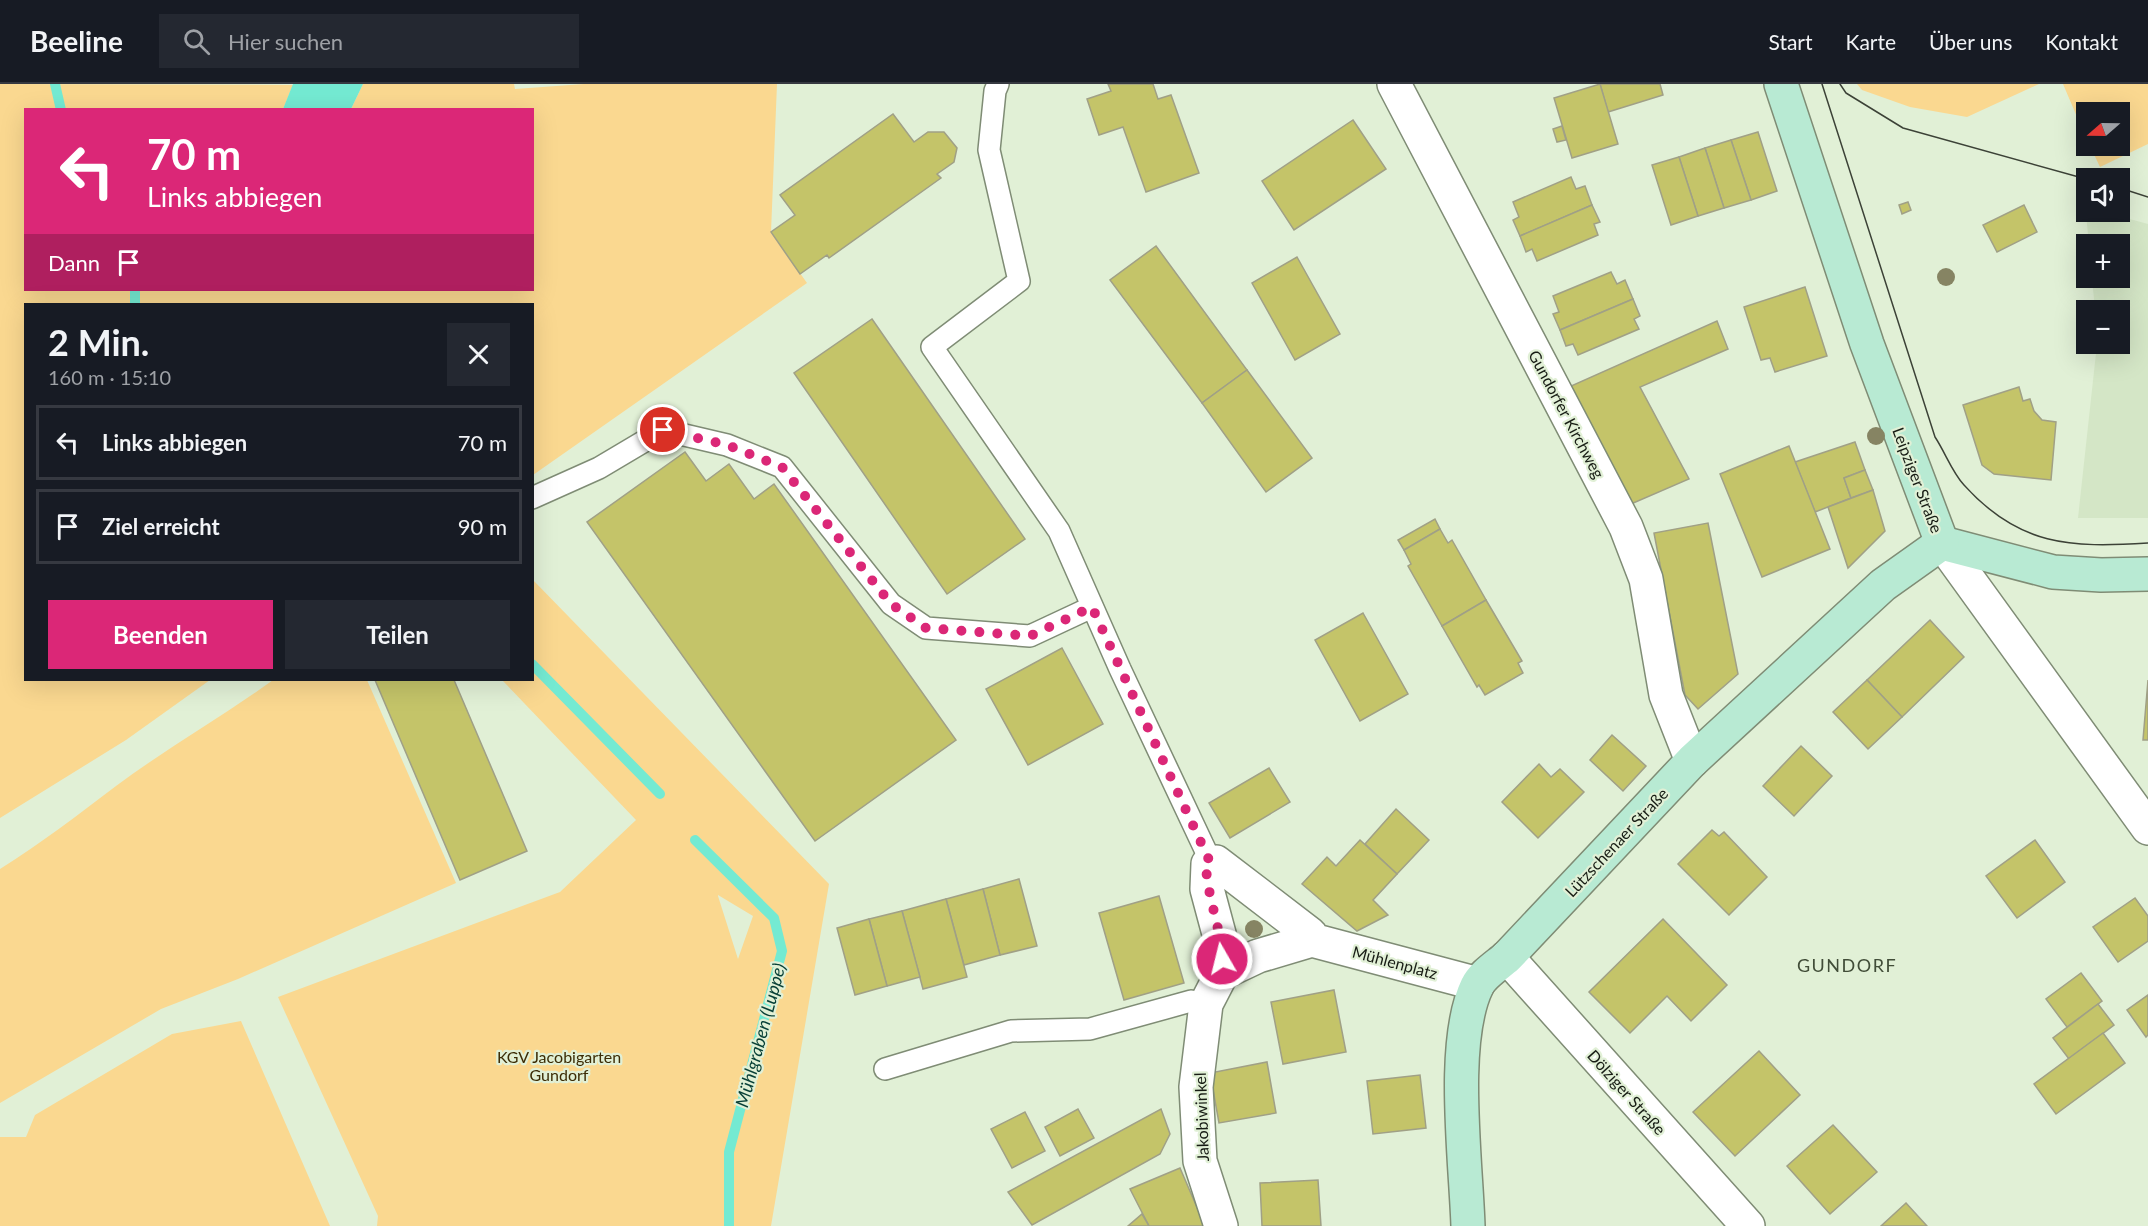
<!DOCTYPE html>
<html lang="de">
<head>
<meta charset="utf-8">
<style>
  body { margin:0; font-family:Lato,sans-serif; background:#242831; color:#f1f3f6; height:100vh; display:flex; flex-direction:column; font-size:22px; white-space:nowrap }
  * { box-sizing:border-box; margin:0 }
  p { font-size:20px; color:#9ea1a6 }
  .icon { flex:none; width:33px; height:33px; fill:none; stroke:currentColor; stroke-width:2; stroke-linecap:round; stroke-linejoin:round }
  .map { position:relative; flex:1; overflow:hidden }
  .panel { position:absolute; left:24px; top:219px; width:510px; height:378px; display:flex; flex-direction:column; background:#171b24; border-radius:0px; box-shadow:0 6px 24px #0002 }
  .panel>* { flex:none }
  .hud { position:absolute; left:24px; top:24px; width:510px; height:183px; border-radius:0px; box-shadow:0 6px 24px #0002; background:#db2777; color:#fff; overflow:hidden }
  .needle { width:39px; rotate:250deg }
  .controls { position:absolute; left:2076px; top:18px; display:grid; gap:12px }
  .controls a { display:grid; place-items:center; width:54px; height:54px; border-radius:0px; background:#171b24; box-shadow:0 6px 24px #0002; font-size:30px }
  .pin { position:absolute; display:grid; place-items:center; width:51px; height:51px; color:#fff; margin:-26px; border:3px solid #fff; border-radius:50%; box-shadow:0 2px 6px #0007 }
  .me { position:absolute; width:66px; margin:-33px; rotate:352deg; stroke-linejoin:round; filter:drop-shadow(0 0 4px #0008) }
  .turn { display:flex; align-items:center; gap:21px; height:126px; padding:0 24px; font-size:27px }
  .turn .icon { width:78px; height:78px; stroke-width:2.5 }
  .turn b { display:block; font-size:42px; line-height:51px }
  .then { display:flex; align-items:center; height:57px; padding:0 24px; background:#0003; gap:12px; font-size:22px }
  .round { display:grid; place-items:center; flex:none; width:63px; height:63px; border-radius:0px; background:#242831 }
  .summary { display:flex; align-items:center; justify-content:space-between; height:102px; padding:0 24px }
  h1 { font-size:36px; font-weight:700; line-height:45px }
  .button { display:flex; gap:12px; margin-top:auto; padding:12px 24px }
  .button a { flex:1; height:69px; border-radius:0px; background:#db2777; color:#fff; font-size:24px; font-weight:700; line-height:69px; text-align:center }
  .button a+a { background:#242831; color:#f1f3f6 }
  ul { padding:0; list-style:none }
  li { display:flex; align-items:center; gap:18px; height:75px; margin:0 12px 9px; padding:0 12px; border:3px solid #363941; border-radius:0px }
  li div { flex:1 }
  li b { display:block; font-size:22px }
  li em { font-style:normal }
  header { display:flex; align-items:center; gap:36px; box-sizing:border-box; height:84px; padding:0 30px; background:#171b24; border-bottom:2px solid #363941 }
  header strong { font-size:28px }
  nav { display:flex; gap:33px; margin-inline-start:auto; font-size:21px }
  .search { width:420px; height:54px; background:#242831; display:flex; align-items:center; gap:15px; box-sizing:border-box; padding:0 21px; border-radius:0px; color:#9ea1a6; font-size:22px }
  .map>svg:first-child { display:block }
  .built { fill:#d4e6c6 }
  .green { fill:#fad890; fill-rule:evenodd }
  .water { fill:#74ead2 }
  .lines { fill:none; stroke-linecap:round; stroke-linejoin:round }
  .stream { stroke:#74ead2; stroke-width:10 }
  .building { fill:#c4c469; stroke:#a0a086; stroke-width:1.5 }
  .lane-casing { stroke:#7f8c75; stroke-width:24 }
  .street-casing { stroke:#7f8c75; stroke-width:36 }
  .secondary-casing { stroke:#7f8c75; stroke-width:36 }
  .lane { stroke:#fff; stroke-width:21 }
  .street { stroke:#fff; stroke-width:33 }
  .secondary { stroke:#b8ead3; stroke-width:33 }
  .tram { stroke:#3c4237; stroke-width:1.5 }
  .tree { fill:#868463 }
  .route { stroke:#db2777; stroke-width:10; stroke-dasharray:0 18 }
  .labels { text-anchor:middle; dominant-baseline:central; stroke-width:4.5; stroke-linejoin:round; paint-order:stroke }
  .street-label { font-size:16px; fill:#171c14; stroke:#e1f0d6 }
  .park-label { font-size:16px; fill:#3c2c05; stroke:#e1f0d6 }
  .neighbourhood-label { font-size:18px; letter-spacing:1.5px; fill:#414d38; stroke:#e1f0d6 }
  .water-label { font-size:18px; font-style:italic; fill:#073f36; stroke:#e1f0d6 }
</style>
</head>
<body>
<header>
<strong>Beeline</strong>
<div class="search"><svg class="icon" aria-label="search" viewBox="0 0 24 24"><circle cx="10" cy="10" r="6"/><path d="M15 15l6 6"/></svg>Hier suchen</div>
<nav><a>Start</a><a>Karte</a><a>Über uns</a><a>Kontakt</a></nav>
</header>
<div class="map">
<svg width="2148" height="1142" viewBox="0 0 2148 1142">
  <rect width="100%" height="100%" fill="#e1f0d6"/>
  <path class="built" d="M2085,121l1,7h18l44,12v294h-70l19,-174h23v-34h-25l-3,-32h28v-34h-31z"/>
  <g class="green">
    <path d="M0,0l293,1 -10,24 -257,1v180h506v-180l-181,-1 12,-25h151l1,5 69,-5h193l-6,148 36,51 -274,192 -1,-171h-506v376h184l-84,60 -126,78z"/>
    <path d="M1857,0h182l-72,33 -57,-10 -48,-17z"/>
    <path d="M2063,0h85v60l-48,23 -10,-21h30v-34h-34v26z"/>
    <path d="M533,496l296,304 -58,342h-394l1,-10 -100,-219 282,-105 76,-72 -134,-140h30zM718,811l35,21 -15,43 -20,-63z"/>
    <path d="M273,596h94l89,203 -218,96 -77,30 -161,94v-234c41,-26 78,-54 116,-83 51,-38 106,-69 157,-106z"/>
    <path d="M241,937l89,205h-330v-89h26l9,-22 137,-81z"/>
  </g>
  <path class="water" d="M293,0h70l-12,25h-68z"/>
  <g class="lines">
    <g class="stream">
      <path d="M55,0l6,26"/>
      <path d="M135,220v-14"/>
      <path d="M532,580l128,130"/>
      <path d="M695,756l79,78 8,33 -53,201v74"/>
    </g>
  </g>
  <g class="building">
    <path d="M1108,0h45l5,15 13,-4 28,78 -53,19 -23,-65 -24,8 -12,-36 24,-8z"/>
    <path d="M1600,0h60l3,11 -55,17z"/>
    <path d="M1600,0l18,60 -46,14 -18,-60z"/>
    <path d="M893,30l21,28 14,-10h16l13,16 -3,14 -17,12 4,4 -112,80 -2,-3 -27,19 -29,-42 24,-17 -15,-20z"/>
    <path d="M1353,36l33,49 -92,61 -32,-49z"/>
    <path d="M1562,42l4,14 -9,2 -4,-13z"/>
    <path d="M1758,48l19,59 -26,9 -20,-60z"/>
    <path d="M1731,56l20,60 -27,8 -19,-60z"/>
    <path d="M1705,64l19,60 -26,8 -19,-59z"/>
    <path d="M1679,73l19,59 -27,9 -19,-60z"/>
    <path d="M1571,93l5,12 9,-3 7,19 -72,31 -7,-16 6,-3 -6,-15z"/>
    <path d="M1908,118l3,8 -9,4 -3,-9z"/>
    <path d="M1592,121l8,17 -6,2 4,11 -61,26 -5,-12 -6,3 -6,-16z"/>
    <path d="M2024,121l13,27 -40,20 -14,-27z"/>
    <path d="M1156,162l91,124 -45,33 -92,-123z"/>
    <path d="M1297,173l43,77 -45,26 -43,-77z"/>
    <path d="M1611,188l6,12 8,-4 8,19 -73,31 -7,-16 6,-2 -6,-16z"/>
    <path d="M1805,203l22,69 -52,16 -5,-14 -9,2 -17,-53z"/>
    <path d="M1633,215l7,17 -6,3 5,10 -61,26 -5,-11 -7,2 -6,-16z"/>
    <path d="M872,235l153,220 -78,55 -153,-221z"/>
    <path d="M1717,237l11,28 -88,38 49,92 -58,25 -60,-118z"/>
    <path d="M1247,286l65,88 -46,34 -64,-89z"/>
    <path d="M2019,303l4,14 7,-2 4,12 8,9 14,2 -5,58 -57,-6 -12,-9 -19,-60z"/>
    <path d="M1855,358l10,28 -21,8 7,20 -36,14 -20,-50z"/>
    <path d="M1789,362l41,103 -68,28 -42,-103z"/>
    <path d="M685,368l21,29 23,-17 25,35 20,-15 182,256 -141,101 -228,-319z"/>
    <path d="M1865,386l8,20 -22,8 -7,-20z"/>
    <path d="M1873,406l12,41 -37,37 -20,-61z"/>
    <path d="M1435,435l5,10 -36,21 -6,-10z"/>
    <path d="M1708,439l30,151 -40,35 -13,-14 -31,-162z"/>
    <path d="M1440,445l8,14 4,-3 34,60 -44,26 -34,-60 3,-2 -7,-14z"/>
    <path d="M1486,516l36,61 -4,2 5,10 -38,22 -6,-10 -2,2 -35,-61z"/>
    <path d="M1363,529l45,81 -48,27 -45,-81z"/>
    <path d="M1930,536l34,37 -62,60 -35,-37z"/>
    <path d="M1062,564l41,76 -75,41 -42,-76z"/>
    <path d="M375,596h79l73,171 -67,29z"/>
    <path d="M1867,596l35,37 -34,32 -35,-37z"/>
    <path d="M2148,596v60h-5z"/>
    <path d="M1612,651l34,31 -23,25 -33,-31z"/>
    <path d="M1801,662l31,30 -38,40 -31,-30z"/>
    <path d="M1539,680l12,13 9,-8 24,23 -46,46 -36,-36z"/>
    <path d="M1269,684l21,34 -60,36 -21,-35z"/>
    <path d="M1396,725l33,31 -32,34 -32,-30z"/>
    <path d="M1712,746l7,6 5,-4 43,45 -38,38 -51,-51z"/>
    <path d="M1360,756l37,34 -24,26 15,15 -31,16 -55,-47 25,-27 9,9z"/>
    <path d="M2035,756l30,42 -48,36 -31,-42z"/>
    <path d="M1019,795l18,67 -37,9 -17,-66z"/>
    <path d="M983,805l17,66 -36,10 -18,-66z"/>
    <path d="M1159,812l25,87 -60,17 -25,-87z"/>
    <path d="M2135,814l13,18v25l-30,21 -25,-35z"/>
    <path d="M946,815l21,78 -44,12 -21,-78z"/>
    <path d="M902,827l18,66 -33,9 -18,-67z"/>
    <path d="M869,835l18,67 -32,9 -18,-67z"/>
    <path d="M1663,835l64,66 -36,36 -24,-25 -37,37 -41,-41z"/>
    <path d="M2081,889l21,28 -35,26 -21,-28z"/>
    <path d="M1334,906l12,62 -63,12 -12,-62z"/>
    <path d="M2148,911v40l-2,2 -19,-27z"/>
    <path d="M2098,920l16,21 -45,34 -16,-21z"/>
    <path d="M2103,949l22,30 -69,51 -22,-30z"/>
    <path d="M1759,967l41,44 -65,61 -42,-44z"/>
    <path d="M1267,978l9,51 -57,10 -9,-50z"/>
    <path d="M1420,991l6,53 -53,6 -6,-53z"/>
    <path d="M1078,1025l16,29 -34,18 -15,-29z"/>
    <path d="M1161,1025l9,25 -10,20 -128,71 -24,-33z"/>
    <path d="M1025,1028l20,39 -33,17 -21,-39z"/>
    <path d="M1833,1041l44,47 -47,42 -43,-48z"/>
    <path d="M1180,1084l25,58h-56l-19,-37z"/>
    <path d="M1318,1096l3,46h-59l-2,-43z"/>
    <path d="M1906,1119l21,23h-46z"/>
    <path d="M1142,1130l7,12h-21z"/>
  </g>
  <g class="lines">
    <defs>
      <g id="lane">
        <path d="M998,0l-3,7 -6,59 30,131 -87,66 127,184 61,138 91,193"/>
        <path d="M532,414l67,-30 64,-38 64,15 55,22 109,137 35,24 104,8 62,-29"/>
        <path d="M885,985l126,-38 79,-2 101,-28 15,3"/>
      </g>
      <g id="street">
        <path d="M1394,0l232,443 20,52 20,116 26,66"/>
        <path d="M1942,459l206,285"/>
        <path d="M1312,856l-54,16 -36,17v-28l-15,-56 1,-25 8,-2 94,72 2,6 166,44"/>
        <path d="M1507,873l241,269"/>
        <path d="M1221,1142l-21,-65 -4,-74 10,-83 16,-31"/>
      </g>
      <g id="secondary">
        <path d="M1781,0l86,260 75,199"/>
        <path d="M1942,459l111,29 48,3 47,-1"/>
        <path d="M1468,1142c-2,-64 -18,-184 9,-240 5,-11 21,-21 30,-29l185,-196 191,-176 59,-42"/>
      </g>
    </defs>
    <use href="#lane" class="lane-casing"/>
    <use href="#street" class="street-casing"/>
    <use href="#secondary" class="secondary-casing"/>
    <use href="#lane" class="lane"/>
    <use href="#street" class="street"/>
    <use href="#secondary" class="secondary"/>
    <g class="tram">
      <path d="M1822,0l113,353c10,15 17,35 29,48 55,61 106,63 184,58"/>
      <path d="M1840,0l6,9 57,35 183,51"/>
      <path d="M2120,104l28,9"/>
    </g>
  </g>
  <g class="tree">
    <circle cx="1946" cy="193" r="9"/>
    <circle cx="1876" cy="352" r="9"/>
    <circle cx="1254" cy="845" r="9"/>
  </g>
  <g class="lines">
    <path class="route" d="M663,346l64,15 55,22 109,137 35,24 104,8 62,-29 118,255 -4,5c2,32 15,61 16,92"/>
  </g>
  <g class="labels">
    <g class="street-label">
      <text transform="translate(1567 330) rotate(62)">Gundorfer Kirchweg</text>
      <text transform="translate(1918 396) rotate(69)">Leipziger Straße</text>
      <text transform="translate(1616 758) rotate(-47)">Lützschenaer Straße</text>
      <text transform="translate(1395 878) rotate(15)">Mühlenplatz</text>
      <text transform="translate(1627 1008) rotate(48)">Dölziger Straße</text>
      <text transform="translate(1201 1033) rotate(-92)">Jakobiwinkel</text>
    </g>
    <g class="park-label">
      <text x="559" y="972">KGV Jacobigarten<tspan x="559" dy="18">Gundorf</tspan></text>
    </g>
    <g class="neighbourhood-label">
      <text x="1847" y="881">GUNDORF</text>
    </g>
    <g class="water-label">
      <text transform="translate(760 951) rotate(-75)">Mühlgraben (Luppe)</text>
    </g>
  </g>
</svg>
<div class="controls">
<a><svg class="needle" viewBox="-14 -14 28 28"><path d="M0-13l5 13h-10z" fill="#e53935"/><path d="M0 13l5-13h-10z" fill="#9ea1a6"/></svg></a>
<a><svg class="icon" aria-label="sound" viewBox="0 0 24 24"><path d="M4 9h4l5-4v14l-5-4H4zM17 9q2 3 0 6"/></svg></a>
<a>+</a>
<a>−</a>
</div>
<div class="pin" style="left:663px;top:346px;background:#d93025"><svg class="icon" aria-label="arrive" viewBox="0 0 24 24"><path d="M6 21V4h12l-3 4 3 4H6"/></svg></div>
<svg class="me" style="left:1222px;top:875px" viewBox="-20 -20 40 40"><circle r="17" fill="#db2777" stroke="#fff" stroke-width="3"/><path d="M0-11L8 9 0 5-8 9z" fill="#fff"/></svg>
<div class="hud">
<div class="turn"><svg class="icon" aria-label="left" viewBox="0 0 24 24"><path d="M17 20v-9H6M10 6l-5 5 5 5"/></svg><div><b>70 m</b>Links abbiegen</div></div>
<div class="then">Dann<svg class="icon" aria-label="arrive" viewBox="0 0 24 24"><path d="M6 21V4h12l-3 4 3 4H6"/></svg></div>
</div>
<section class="panel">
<div class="summary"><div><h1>2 Min.</h1><p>160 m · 15:10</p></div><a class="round"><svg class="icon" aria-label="close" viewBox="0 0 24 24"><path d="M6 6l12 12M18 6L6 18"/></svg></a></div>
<ul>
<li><svg class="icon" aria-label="left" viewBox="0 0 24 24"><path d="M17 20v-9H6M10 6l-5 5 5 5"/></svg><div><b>Links abbiegen</b></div><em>70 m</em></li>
<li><svg class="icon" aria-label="arrive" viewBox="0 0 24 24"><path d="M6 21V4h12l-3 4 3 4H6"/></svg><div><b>Ziel erreicht</b></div><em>90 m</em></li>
</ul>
<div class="button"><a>Beenden</a><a>Teilen</a></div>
</section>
</div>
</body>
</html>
